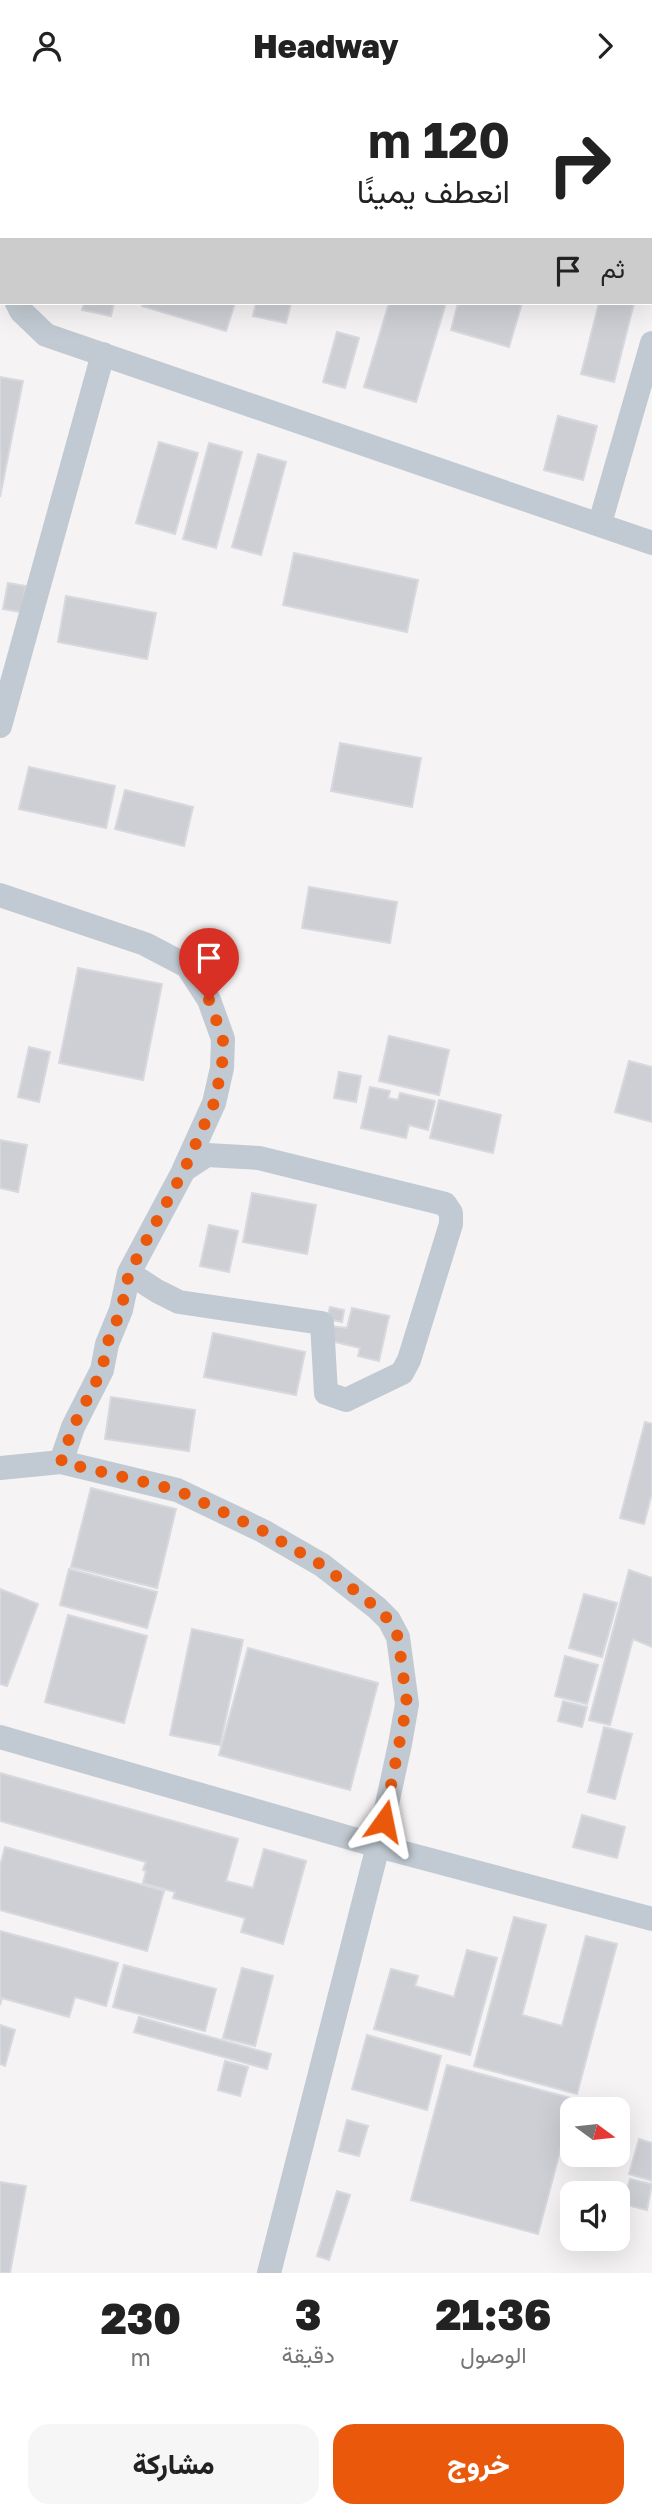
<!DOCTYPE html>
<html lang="ar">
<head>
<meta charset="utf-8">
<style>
  body { margin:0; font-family:"Golos Text",Vazirmatn,sans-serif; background:#f6f6f6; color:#222; direction:rtl; height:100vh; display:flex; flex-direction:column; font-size:26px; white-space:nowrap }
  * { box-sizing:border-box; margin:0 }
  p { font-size:23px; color:#767676 }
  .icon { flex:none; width:38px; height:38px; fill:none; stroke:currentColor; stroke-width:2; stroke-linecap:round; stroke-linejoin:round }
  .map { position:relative; height:2182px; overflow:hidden; direction:ltr }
  .side { display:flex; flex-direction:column; background:#fff; flex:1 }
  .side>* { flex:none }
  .banner { position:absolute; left:0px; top:0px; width:653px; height:214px; box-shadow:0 7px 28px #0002; direction:rtl; background:#fff; color:#222; overflow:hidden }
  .needle { width:46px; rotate:105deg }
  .fabs { position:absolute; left:560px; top:2006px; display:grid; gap:14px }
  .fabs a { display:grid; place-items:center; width:70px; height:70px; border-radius:14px; background:#fff; box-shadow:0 7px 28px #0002; font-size:35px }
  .pin { position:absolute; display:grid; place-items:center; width:60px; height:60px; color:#fff; margin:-72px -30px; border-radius:50% 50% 50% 0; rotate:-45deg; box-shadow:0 0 7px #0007 }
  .pin .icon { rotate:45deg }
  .me { position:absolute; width:77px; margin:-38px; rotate:12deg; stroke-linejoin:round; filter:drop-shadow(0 0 5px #0008) }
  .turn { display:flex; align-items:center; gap:24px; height:147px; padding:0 28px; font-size:32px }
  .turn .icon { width:91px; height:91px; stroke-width:2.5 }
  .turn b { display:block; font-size:49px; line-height:60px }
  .then { display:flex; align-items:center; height:66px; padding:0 28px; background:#0003; gap:14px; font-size:26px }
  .eta { display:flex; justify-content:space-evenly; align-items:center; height:119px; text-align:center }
  .eta b { font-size:42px; font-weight:800; line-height:49px }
  .cta { display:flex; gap:14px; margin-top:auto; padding:14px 28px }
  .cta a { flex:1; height:80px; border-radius:21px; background:#ea580c; color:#fff; font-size:28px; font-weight:800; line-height:80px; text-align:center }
  .cta a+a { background:#f6f6f6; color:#222 }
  header { display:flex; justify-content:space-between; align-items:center; height:91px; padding:0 28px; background:#fff; font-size:32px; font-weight:800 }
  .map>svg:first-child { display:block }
  .building { fill:#cdcfd5; stroke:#d7d9de; stroke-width:2 }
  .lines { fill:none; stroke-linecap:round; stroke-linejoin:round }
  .street { stroke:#c1cad2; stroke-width:24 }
  .route { stroke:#ea580c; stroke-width:12; stroke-dasharray:0 21.6 }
</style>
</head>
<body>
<header><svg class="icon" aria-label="forward" viewBox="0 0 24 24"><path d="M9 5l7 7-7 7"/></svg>Headway<svg class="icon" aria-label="person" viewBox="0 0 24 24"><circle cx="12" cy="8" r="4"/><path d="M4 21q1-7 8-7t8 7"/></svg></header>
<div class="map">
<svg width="652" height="2182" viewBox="0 0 652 2182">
  <rect width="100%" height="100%" fill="#f5f3f3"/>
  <g class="building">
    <path d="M369,0h142v2z"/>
    <path d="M84,212h30l-3,13 -29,-6z"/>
    <path d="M143,212h92l-9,28 -84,-25z"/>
    <path d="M256,212h35l-5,20 -33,-7z"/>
    <path d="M389,212h57l-30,99 -52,-15z"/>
    <path d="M458,212h64l-13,44 -58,-17z"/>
    <path d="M599,212h35l-20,79 -33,-8z"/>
    <path d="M337,241l22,6 -14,50 -22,-6z"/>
    <path d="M0,286l23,4 -23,116z"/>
    <path d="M558,325l39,10 -14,54 -39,-10z"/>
    <path d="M159,351l39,11 -23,81 -39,-11z"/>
    <path d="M209,352l33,9 -26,96 -33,-9z"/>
    <path d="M258,363l28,8 -25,93 -29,-8z"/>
    <path d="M294,462l124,27 -11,52 -124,-27z"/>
    <path d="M8,492l18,3 -5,26 -18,-3z"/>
    <path d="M66,505l90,17 -9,46 -89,-17z"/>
    <path d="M340,652l81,15 -9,49 -81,-16z"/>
    <path d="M29,676l86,19 -9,42 -87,-19z"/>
    <path d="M125,699l68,17 -9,39 -69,-17z"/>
    <path d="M309,796l88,15 -7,41 -88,-15z"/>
    <path d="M78,877l84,16 -19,96 -84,-17z"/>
    <path d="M389,945l60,14 -10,45 -60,-14z"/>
    <path d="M29,956l21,5 -11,50 -21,-5z"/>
    <path d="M629,970l23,6v55l-37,-10z"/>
    <path d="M339,981l22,4 -5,26 -22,-4z"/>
    <path d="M370,996l20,4 -2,7 10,2 2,-7 35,8 -7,29 -19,-5 -3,13 -45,-10z"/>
    <path d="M439,1009l62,15 -8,38 -63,-15z"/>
    <path d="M0,1049l27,5 -9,47 -18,-4z"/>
    <path d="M252,1102l64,12 -9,49 -64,-12z"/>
    <path d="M209,1134l29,6 -9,41 -29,-6z"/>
    <path d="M330,1216l14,3 -2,12 -15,-3z"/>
    <path d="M352,1217l37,8 -10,45 -21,-5 2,-8 -33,-8 3,-14 17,2z"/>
    <path d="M213,1242l92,19 -9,43 -92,-18z"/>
    <path d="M111,1306l84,13 -6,41 -84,-12z"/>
    <path d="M645,1331l7,2v69l-8,31 -24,-6z"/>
    <path d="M91,1397l85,21 -19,79 -86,-21z"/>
    <path d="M69,1478l88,23 -10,36 -87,-23z"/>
    <path d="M629,1479l23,8v69l-19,-8 -23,86 -21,-5z"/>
    <path d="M0,1498l38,15 -31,82 -7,-2z"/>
    <path d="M584,1503l33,9 -15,54 -33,-9z"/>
    <path d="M68,1524l79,21 -23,87 -79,-21z"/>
    <path d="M192,1538l51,11 -23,105 -50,-10z"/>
    <path d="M248,1557l130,35 -28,107 -131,-35z"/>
    <path d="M565,1565l33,9 -11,39 -32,-8z"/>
    <path d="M563,1610l24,6 -5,20 -24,-6z"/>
    <path d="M604,1636l28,7 -17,65 -27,-7z"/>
    <path d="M0,1682l238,66 -12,42 27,7 11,-39 42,12 -23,83 -42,-12 4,-14 -72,-20 2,-6 -32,-9 3,-12 -3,-1 3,-8 -146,-41z"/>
    <path d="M582,1724l43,12 -8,31 -44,-11z"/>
    <path d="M5,1756l159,44 -17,60 -147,-41v-44z"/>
    <path d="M514,1826l32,8 -24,90 40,11 24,-90 31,8 -40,150 -103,-28z"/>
    <path d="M0,1840l118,32 -12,43 -31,-9 -6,20 -67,-19 -2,7z"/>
    <path d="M467,1859l30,8 -27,97 -96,-26 17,-60 27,7 -3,10 39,11z"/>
    <path d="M124,1874l92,24 -11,42 -92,-24z"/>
    <path d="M242,1877l31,8 -18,70 -32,-8z"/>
    <path d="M139,1926l132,37 -4,15 -133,-37z"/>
    <path d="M0,1934l15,5 -10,36 -5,-2z"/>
    <path d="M367,1944l74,21 -14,54 -75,-21z"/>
    <path d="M225,1970l23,6 -8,29 -22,-6z"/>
    <path d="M447,1974l127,34 -36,135 -127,-34z"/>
    <path d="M347,2029l21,6 -9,30 -20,-5z"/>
    <path d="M639,2048l13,4v38l-23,-7z"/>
    <path d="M630,2088l22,5 -5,26 -24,-6z"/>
    <path d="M0,2091l26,4 -16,87h-10z"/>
    <path d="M337,2100l13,4 -21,65 -12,-4z"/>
  </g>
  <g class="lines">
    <g class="street">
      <path d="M55,2l1,-2"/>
      <path d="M17,212l4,8 25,24 606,208"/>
      <path d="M600,432l52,-180"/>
      <path d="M0,635l103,-372"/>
      <path d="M0,804l145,49 42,22 22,34 14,39 -1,29 -8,35 -30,66"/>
      <path d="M61,1371l12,-35 29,-57 5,-26 14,-34 8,-37 28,18 22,11 143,21 4,70 20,7 56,-27 7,-13 42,-136v-11l-6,-9 -186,-46 -52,-3 -23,15 -55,103"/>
      <path d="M0,1377l61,-6 116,28 86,41 59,34 55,43 12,12 9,17 9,67 -7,40 -22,102 -109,427"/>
      <path d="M0,1646l378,109 274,73"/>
    </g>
  </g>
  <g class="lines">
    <path class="route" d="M209,909l14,39 -1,28 -8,36 -30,67 -55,103 -8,37 -14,34 -5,26 -29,57 -12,35 116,28 86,41 59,34 55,43 12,12 9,17 9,67 -23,117"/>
  </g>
</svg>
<div class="fabs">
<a><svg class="needle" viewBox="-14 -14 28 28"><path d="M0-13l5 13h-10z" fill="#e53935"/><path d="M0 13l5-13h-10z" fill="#767676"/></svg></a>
<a><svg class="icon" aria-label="sound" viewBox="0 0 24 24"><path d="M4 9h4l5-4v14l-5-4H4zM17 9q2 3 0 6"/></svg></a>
</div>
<div class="pin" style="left:209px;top:909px;background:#d93025"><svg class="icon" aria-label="arrive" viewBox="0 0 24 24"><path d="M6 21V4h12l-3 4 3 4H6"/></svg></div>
<svg class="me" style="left:384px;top:1730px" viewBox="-20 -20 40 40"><path d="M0-17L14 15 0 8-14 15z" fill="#ea580c" stroke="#fff" stroke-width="4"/></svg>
<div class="banner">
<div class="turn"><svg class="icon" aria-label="right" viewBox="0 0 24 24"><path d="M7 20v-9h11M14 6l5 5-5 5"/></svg><div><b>120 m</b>انعطف يمينًا</div></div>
<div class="then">ثم<svg class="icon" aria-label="arrive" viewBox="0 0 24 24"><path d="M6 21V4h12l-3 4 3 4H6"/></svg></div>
</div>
</div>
<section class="side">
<div class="eta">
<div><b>21:36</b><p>الوصول</p></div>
<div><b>3</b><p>دقيقة</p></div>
<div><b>230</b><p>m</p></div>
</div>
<div class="cta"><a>خروج</a><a>مشاركة</a></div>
</section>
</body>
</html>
